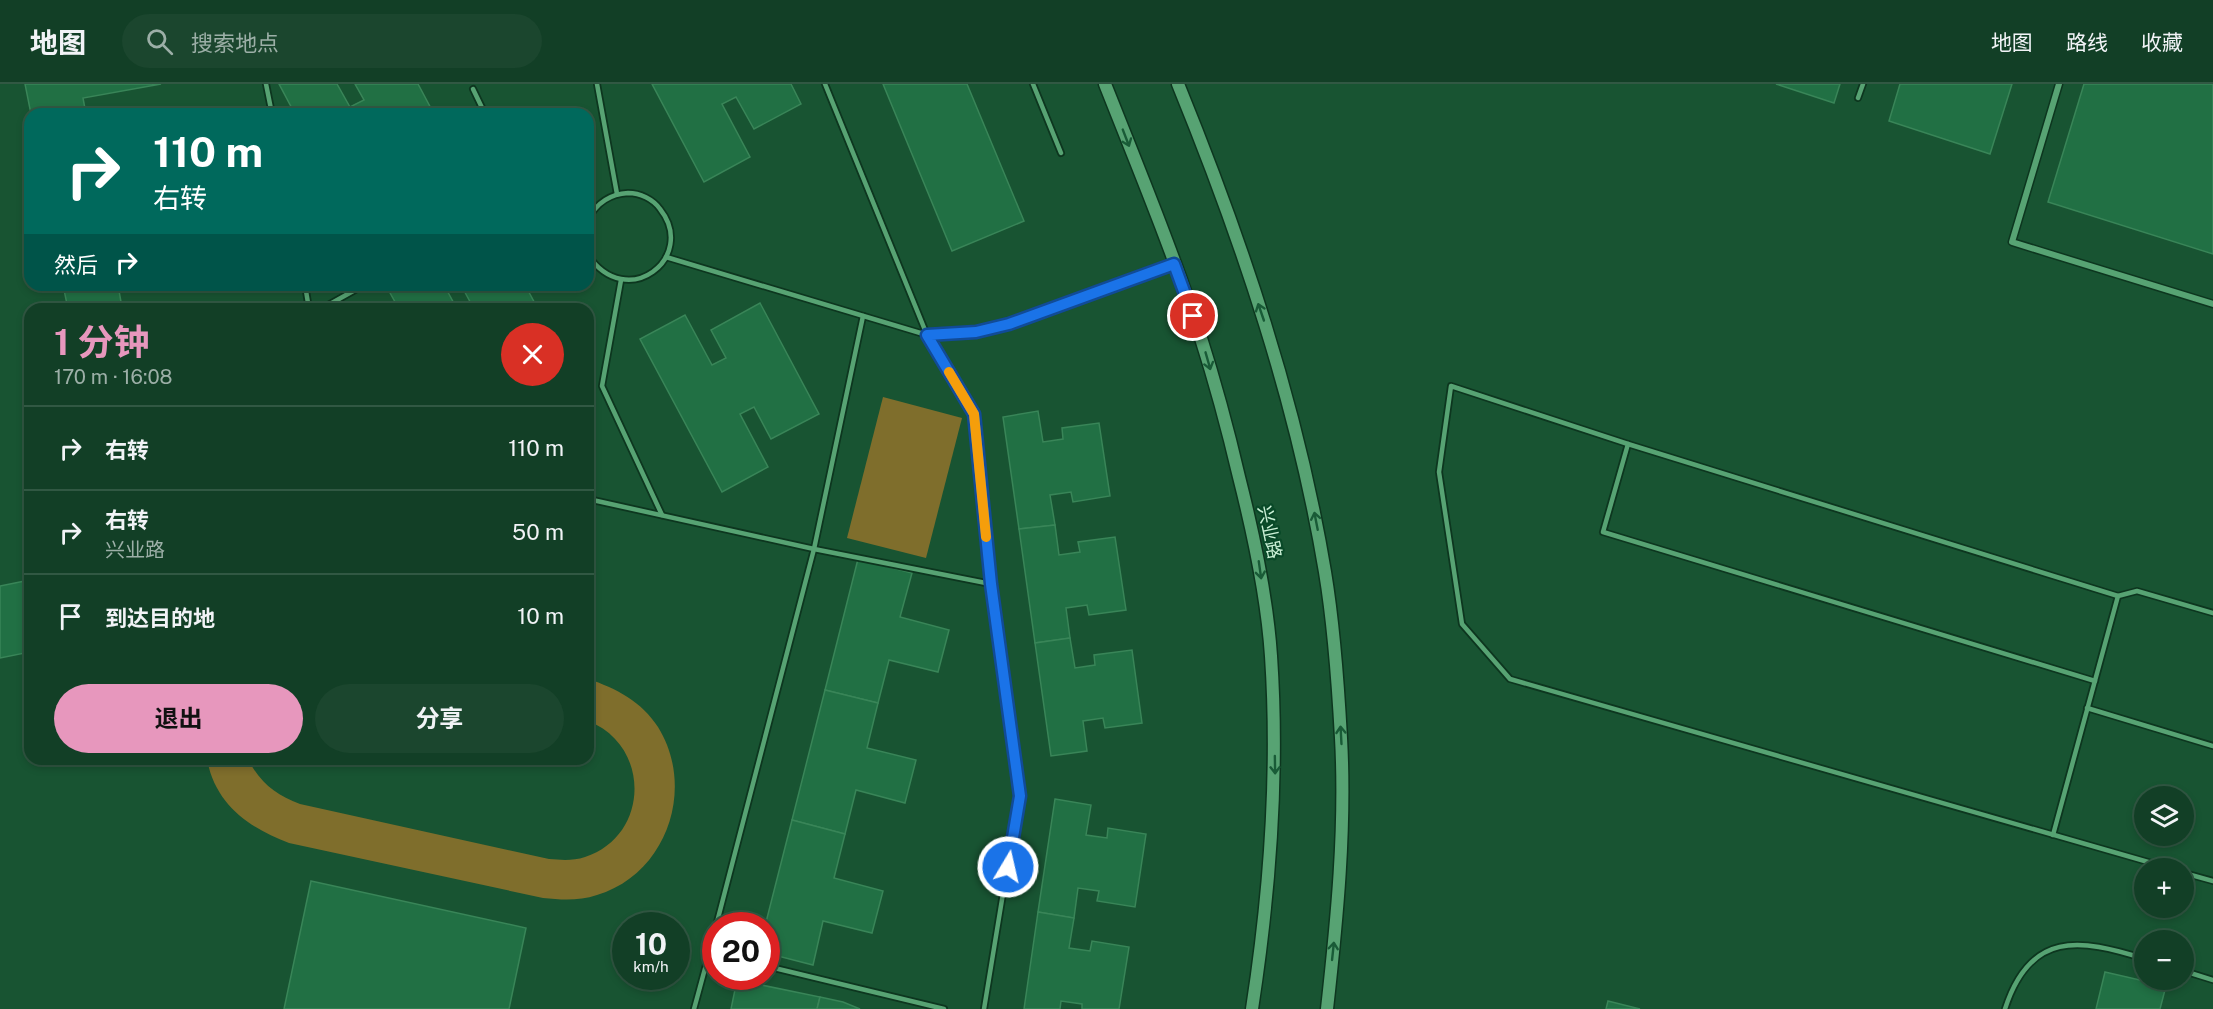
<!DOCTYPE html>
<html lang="zh">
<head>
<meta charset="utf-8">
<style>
  body { margin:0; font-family:"Public Sans","Noto Sans SC",sans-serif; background:#1b462e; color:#f1f3f6; height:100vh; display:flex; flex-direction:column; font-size:22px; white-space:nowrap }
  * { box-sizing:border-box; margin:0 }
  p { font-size:20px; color:#9cafa7 }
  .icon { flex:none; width:33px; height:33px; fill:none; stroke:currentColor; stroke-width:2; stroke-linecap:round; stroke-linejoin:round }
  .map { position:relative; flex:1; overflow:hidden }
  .sheet { position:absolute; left:24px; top:219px; width:570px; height:462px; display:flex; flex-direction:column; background:#123f26; border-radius:18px; box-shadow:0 3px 9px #0003,0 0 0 2px #315843 }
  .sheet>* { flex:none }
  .hud { position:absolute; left:24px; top:24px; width:570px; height:183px; border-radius:18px; box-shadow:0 3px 9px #0003,0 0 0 2px #315843; background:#00695c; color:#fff; overflow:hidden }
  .controls { position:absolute; left:2134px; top:702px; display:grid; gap:12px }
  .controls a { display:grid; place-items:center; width:60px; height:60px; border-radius:50%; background:#123f26; box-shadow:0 3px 9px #0003,0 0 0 2px #315843; font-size:30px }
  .speed { position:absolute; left:612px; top:828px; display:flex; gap:12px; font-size:30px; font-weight:700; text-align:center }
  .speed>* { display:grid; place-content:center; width:78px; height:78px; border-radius:50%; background:#123f26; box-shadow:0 3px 9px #0003,0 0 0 2px #315843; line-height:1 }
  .speed small { font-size:15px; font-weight:400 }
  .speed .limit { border:9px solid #d22; background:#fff; color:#111 }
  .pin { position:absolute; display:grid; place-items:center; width:51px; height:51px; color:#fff; margin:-26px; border:3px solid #fff; border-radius:50%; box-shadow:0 2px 6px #0007 }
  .me { position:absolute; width:66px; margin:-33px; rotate:9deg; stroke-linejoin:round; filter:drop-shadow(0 0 4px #0008) }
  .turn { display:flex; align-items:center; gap:21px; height:126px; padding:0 30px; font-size:27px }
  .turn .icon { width:78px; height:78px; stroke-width:2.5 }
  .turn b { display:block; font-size:42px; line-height:51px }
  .then { display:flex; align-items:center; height:57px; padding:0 30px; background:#0003; gap:12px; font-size:22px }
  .round { display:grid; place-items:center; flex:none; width:63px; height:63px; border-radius:32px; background:#1b462e }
  .headline { display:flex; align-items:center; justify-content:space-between; height:102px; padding:0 30px }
  h1 { font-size:36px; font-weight:700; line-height:45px; color:#e797bd }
  .action { display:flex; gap:12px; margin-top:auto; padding:12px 30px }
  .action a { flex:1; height:69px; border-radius:36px; background:#e797bd; color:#111; font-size:24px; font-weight:700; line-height:69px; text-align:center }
  .action a+a { background:#1b462e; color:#f1f3f6 }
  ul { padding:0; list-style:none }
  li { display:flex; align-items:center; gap:18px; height:84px; padding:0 30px; border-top:2px solid #315843 }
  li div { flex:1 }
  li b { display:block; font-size:22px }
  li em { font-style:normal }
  header { display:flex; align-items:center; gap:36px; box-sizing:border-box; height:84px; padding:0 30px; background:#123f26; border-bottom:2px solid #315843 }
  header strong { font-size:28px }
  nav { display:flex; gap:33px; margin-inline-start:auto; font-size:21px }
  .search { width:420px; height:54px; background:#1b462e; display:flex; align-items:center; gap:15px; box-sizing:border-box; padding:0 21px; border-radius:33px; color:#9cafa7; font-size:22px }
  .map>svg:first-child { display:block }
  .green { fill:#7f6e2c }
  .building { fill:#217044; stroke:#398558; stroke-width:1.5 }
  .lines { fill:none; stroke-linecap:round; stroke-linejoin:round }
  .service-casing { stroke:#0d361f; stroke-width:8 }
  .minor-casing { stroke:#0d361f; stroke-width:9 }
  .secondary-casing { stroke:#0d361f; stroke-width:15 }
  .service { stroke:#57a373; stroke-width:4.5 }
  .minor { stroke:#57a373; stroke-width:6 }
  .secondary { stroke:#57a373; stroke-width:12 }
  .oneway { stroke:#195b37 }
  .route-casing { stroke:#114b97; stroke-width:15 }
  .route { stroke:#1a73e8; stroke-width:10 }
  .slow { stroke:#f59e0b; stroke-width:10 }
  .labels { text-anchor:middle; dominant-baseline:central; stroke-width:4.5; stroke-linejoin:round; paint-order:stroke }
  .street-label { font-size:18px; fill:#ccf1d7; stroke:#094928 }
</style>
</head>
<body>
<header>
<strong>地图</strong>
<div class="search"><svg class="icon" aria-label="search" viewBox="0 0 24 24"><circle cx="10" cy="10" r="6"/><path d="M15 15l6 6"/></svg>搜索地点</div>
<nav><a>地图</a><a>路线</a><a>收藏</a></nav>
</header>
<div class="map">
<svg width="2213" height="925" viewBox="0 0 2213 925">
  <rect width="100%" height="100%" fill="#185432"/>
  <g class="green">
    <path d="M883,313l79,21 -36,140 -79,-20z"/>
    <path d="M588,595c28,9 54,23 70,48 38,61 9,147 -61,168 -18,6 -35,5 -54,3l-254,-55c-40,-15 -74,-39 -82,-84h41c12,24 28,36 52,45l249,55c12,1 24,2 36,-2 65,-21 66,-112 3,-136z"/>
  </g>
  <g class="building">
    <path d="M25,0h136l-78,14 3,16h-55z"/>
    <path d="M279,0h58l13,23 14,-7 -9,-16h63l16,30h-139z"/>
    <path d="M652,0h139l10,20 -47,25 -18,-32 -14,7 28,53 -46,25z"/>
    <path d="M883,0h84l57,137 -72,30z"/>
    <path d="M1776,0h64l-6,19z"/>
    <path d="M1900,0h112l-22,70 -101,-33z"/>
    <path d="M2084,0h129v170l-165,-52z"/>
    <path d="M63,201h55l3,17 -38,7h-15z"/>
    <path d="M400,201h44l13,24h-58l-10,-18z"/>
    <path d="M461,201h64l13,24h-64z"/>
    <path d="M760,219l59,111 -48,25 -17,-32 -14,7 28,53 -46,25 -82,-153 45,-24 27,50 14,-7 -15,-28z"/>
    <path d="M1038,327l5,31 20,-3 -1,-11 37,-5 11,73 -37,6 -2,-10 -21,3 5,30 -36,4 -16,-112z"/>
    <path d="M1055,441l4,30 21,-3 -2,-10 37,-5 11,73 -37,5 -2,-10 -21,3 4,30 -35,5 -16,-114z"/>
    <path d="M858,475l54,14 -12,44 49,13 -11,42 -49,-12 -11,43 -53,-13z"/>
    <path d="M30,496v72l-30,6v-72z"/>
    <path d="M1070,554l5,30 20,-3 -1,-10 38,-5 10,73 -37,5 -2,-10 -20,3 4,30 -36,5 -16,-113z"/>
    <path d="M825,606l53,13 -11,45 49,12 -11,43 -49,-13 -11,44 -53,-14z"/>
    <path d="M1055,715l36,6 -5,30 21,3 1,-10 38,6 -11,73 -38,-6 2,-10 -21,-3 -4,30 -36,-6z"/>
    <path d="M792,736l53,14 -11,44 49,13 -11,42 -49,-12 -10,44 -47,-12 -1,-27z"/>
    <path d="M311,797l215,47 -17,81h-225z"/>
    <path d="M1038,828l36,6 -5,30 21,3 2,-10 37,6 -10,62h-37v-5l-21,-3 -1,8h-36z"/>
    <path d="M2105,888l61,14 -6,23h-64z"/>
    <path d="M737,896l83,17 -3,12h-86z"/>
    <path d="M820,913l23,5 17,7h-43z"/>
    <path d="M1608,917l32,8h-34z"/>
  </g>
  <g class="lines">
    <defs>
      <g id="service">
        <path d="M266,0l6,30"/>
        <path d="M597,0l20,110"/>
        <path d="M825,0l102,251 47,79 17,170 28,212 -35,213"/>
        <path d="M1033,0l28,69"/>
        <path d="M473,5l12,25"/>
        <path d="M1858,14l5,-14"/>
        <path d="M588,135c9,-16 21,-25 40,-26 12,0 25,6 32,16 38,48 -33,104 -72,46"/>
        <path d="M666,173l261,78"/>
        <path d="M621,196l-19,106 60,129"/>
        <path d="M305,201l4,24"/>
        <path d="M321,225l43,-24"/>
        <path d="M863,232l-49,233 177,35"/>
        <path d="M1628,360l-25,88 492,149"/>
        <path d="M588,415l226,50 -98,377"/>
        <path d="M2087,624l126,38"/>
        <path d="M2053,751l65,-239"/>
        <path d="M2169,784l-659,-189 -48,-55 -23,-152 12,-86 177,58 490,152 19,-5 76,22"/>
        <path d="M2184,789l29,8"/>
        <path d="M766,882l178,43"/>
        <path d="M2184,887l29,9"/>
        <path d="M694,925l22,-81"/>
        <path d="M2005,925c25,-78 74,-71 140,-50"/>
      </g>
      <g id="minor">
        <path d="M2059,0l-47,158 201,62"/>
        <path d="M927,251l49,-3 33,-8 165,-60"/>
      </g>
      <g id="secondary">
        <path d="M1105,0c33,83 67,166 95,251 15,47 28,95 39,142 15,59 28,119 32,179 8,118 -1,236 -19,353"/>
        <path d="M1178,0c64,157 119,320 147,488 9,54 13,111 16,166 5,90 -4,181 -14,271"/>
      </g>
    </defs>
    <use href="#service" class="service-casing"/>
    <use href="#minor" class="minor-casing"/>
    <use href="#secondary" class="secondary-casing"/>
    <use href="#service" class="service"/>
    <use href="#minor" class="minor"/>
    <use href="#secondary" class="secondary"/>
  </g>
  <defs><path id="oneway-shaft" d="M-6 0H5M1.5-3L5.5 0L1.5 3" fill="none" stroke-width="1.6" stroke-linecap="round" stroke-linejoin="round" transform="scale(1.5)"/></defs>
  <g class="oneway">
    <use href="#oneway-shaft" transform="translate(1126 54) rotate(69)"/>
    <use href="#oneway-shaft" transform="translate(1261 228) rotate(-109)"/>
    <use href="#oneway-shaft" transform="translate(1208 277) rotate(74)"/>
    <use href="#oneway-shaft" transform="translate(1316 437) rotate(-101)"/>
    <use href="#oneway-shaft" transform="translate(1260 486) rotate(82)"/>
    <use href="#oneway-shaft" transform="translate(1341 651) rotate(-93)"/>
    <use href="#oneway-shaft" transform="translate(1275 681) rotate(89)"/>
    <use href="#oneway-shaft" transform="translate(1333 867) rotate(-84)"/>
  </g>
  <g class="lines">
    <defs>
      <path id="route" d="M1008,783l12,-71 -29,-212 -17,-170 -47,-79 49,-3 33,-8 165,-60 19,52"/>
    </defs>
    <use href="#route" class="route-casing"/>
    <use href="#route" class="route"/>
    <path class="slow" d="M949,288l25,42 12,123"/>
  </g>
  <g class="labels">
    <g class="street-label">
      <text transform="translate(1270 448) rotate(78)">兴业路</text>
    </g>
  </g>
</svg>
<div class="controls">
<a><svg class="icon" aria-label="layers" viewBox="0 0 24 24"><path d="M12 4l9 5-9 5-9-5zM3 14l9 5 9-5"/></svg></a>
<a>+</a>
<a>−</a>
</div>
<div class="speed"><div>10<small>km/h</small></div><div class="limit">20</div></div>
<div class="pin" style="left:1193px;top:232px;background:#d93025"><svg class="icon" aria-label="arrive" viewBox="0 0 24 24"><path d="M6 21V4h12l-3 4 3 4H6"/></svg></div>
<svg class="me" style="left:1008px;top:783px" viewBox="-20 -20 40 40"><circle r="17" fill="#1a73e8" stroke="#fff" stroke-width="3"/><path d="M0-11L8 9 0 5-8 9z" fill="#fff"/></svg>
<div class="hud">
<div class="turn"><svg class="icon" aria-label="right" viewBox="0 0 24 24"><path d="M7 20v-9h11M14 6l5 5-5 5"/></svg><div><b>110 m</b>右转</div></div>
<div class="then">然后<svg class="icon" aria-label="right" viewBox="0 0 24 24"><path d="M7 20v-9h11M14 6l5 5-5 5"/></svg></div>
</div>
<section class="sheet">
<div class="headline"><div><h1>1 分钟</h1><p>170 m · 16:08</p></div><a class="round" style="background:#d93025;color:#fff"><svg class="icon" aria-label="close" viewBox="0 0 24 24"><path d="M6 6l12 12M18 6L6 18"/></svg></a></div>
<ul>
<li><svg class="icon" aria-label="right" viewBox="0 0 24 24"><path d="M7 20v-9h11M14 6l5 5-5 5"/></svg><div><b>右转</b></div><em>110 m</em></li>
<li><svg class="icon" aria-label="right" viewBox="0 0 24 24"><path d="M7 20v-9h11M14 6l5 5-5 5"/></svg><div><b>右转</b><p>兴业路</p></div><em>50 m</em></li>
<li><svg class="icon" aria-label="arrive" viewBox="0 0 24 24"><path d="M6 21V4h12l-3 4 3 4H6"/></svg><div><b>到达目的地</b></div><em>10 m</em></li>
</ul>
<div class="action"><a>退出</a><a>分享</a></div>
</section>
</div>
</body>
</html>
